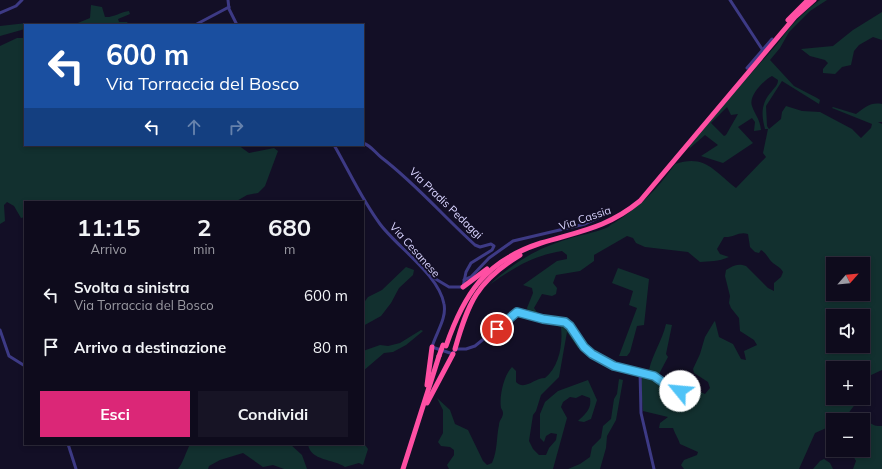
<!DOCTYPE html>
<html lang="it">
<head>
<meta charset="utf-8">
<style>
  body { margin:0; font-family:Mulish,sans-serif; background:#171425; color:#f1f3f6; height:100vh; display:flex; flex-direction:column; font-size:15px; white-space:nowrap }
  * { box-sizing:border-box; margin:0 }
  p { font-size:13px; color:#9b9ba3 }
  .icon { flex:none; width:22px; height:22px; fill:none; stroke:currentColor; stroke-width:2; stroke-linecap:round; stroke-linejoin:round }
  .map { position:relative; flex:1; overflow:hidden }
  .side { position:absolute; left:24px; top:201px; width:340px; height:244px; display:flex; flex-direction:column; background:#0e0b1c; border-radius:0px; box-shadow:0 2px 6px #0003,0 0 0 1px #2e2b3b }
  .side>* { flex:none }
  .top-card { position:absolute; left:24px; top:24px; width:340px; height:122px; border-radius:0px; box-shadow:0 2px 6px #0003,0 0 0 1px #2e2b3b; background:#1a4fa0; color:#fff; overflow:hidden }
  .needle { width:26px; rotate:63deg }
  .tools { position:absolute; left:826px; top:257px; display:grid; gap:8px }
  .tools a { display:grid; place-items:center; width:44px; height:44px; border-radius:0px; background:#0e0b1c; box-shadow:0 2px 6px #0003,0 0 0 1px #2e2b3b; font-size:20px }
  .pin { position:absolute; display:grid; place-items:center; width:34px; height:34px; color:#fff; margin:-17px; border:2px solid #fff; border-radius:50%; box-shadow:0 1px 4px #0007 }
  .me { position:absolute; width:44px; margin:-22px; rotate:298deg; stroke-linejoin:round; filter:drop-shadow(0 0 3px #0008) }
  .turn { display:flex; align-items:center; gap:14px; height:84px; padding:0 16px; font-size:18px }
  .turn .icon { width:52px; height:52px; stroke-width:2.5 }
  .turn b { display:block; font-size:28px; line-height:34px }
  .lanes { display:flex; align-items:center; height:38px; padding:0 16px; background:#0003; justify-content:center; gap:20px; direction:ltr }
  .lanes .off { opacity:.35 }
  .eta { display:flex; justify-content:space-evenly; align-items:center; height:68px; text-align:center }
  .eta b { font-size:24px; font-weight:700; line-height:28px }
  .action { display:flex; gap:8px; margin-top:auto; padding:8px 16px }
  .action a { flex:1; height:46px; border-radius:0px; background:#db2777; color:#fff; font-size:16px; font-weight:700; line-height:46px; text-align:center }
  .action a+a { background:#171425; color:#f1f3f6 }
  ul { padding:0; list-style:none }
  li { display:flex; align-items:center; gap:12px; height:52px; padding:0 16px }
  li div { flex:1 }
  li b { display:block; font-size:15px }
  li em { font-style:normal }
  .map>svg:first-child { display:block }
  .green { fill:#12302f; fill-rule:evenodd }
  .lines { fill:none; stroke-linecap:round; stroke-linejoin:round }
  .minor { stroke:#3d3a85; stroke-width:3 }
  .highway { stroke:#ff4fa3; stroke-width:5 }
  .highway-bridge { stroke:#ff4fa3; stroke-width:5 }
  .route-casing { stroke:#337fa1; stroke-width:10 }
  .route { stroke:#4fc3f7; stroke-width:7 }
  .labels { text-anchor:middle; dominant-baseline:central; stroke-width:4; stroke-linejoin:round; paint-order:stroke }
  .street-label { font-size:11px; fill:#d9d4ff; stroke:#130f26 }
</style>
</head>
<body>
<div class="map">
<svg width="882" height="469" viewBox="0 0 882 469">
  <rect width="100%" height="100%" fill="#130f26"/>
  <g class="green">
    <path d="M820,0h7l-17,11 -21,21 -9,16 -10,12 24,26 23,12 3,2 -1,4 -37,-23 -16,25 1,20 2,3 12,-10 1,-7 4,-6 16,5 18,1 32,17 9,9 10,-10 1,-4 -40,-16 1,-1 23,7c10,-7 14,-12 26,-10v18h-4l4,2v246l-13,6 -6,10v-18h-30v30h23v5l-12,16 -11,1v5l-18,8 -16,36h-115l-3,-4 3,-5 13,-5 1,-3 -18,-8c-2,-6 -5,-10 -7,-16h-14l1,-5 8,-6 -25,-6 -3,-35 3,-7 6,1c4,-17 13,-29 17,-46l6,1 -6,29 2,3 -9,17 1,3 16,13 9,-5 20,9 5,-6 -2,-6 -14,-9 -1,-4 7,-15 5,-17 9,-15 1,-1 4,16 14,7 8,15 5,1 -2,-9 13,-6 -3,-5 -14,-9 -1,-13 -8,-10 -2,-5 1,-7 -5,-20 1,-6c7,-4 11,-7 20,-4l22,22 6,3v-8l7,-6 2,-5c-3,-6 -9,-7 -13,-12 -3,-4 -4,-7 -9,-10l-2,3 -4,-1 -5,-5 -2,-13c-9,-3 -15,4 -24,3l-7,12 3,5 9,3c-11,5 -19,4 -29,5l-12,-10 -43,-5 -9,-4 -3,-5 -6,-2 -33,19v6l-14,10 -24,4 -3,8 4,5 -1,6 -4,2 -10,-2 -8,14 5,7 -10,-1 -2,-6 6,-15 -1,-5 -9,-3 34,-24 10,-2v-4l-5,-4c-31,5 -48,17 -73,34 26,-23 46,-36 79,-46 12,-4 26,-6 38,-11 3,-1 5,-4 8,-5 25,-16 44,-34 61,-59 30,-10 39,7 61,24l30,-31 -3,-4 5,-24h-3c-4,-15 -4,-26 7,-38 3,-4 6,-6 6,-11l-6,-4c-8,4 -24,20 -20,30 3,9 8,13 9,24l-7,1 1,-9 -3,-4 -14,9 15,16 -30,20 -22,-7 17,-11 -13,-10 -15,13 -2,-3 90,-102c12,-17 25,-31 42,-43zM727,107l4,8 7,-1 -12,21 -2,1 -13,-13zM833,264h30v30h-30zM833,316h30v30h-30z"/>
    <path d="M91,5l11,2 3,10c7,1 16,-5 24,-6l1,3 -12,5 1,3h8l2,3h-56l17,-7z"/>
    <path d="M882,12v28l-9,-3 -14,8 -5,6 -3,14 -9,2 -7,7 -12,-1v-4l5,-6 -3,-3 -15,-4 -9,-7 32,-3 20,-16z"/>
    <path d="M27,23l3,2h-5v4l-25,7v-10z"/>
    <path d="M17,38h8v107h213l11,8 25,-5 4,3 -13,35 -7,7 -11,2 -12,7h-210v15l-4,1 -7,-12 -7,-4 -3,3 1,16 -5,3v-178z"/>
    <path d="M406,267l8,3 -1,5 -14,13 -8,15 -10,13 -18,10v-22l5,-7 14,-7z"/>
    <path d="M618,268l31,11 -5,46 -7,1 -7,26 -3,4h-8l18,-48 -8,-3 4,-14 -21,-8z"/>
    <path d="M542,320c29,1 28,7 42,30l-6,-2 -11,-16 -8,45 -18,18 -5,16 -3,4 -4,26 4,8 6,6h7l3,-7 7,-8 1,-6 -6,-1 -5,3 -2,6 -4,-4v-24l5,-12 13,-11 30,-11 9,20 -6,19 -7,3 -6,-1c7,-7 14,-12 12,-23l-8,-3 -6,3 -6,-1 -7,5 -2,5 6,11 -14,51h-104l-2,-4 7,-10v-5l-4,-3 -9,-1 -3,-4 5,-9v-23l-6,-12 13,12 5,14 13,6 15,31 4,4 5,-2c6,-14 4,-24 7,-38 0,-5 4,-7 4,-12 0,-2 -1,-3 -2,-5 -2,-12 3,-33 11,-41l4,4v11c9,9 18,-4 29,-4 14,-11 18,-33 16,-51l-19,-5z"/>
    <path d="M421,330l2,1 -17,14 -13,7 -9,1 -21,18v-20l17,-6 8,1 12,-3z"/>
    <path d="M619,379l4,1 -7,40 -9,16 -1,12 -6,21h-32l12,-5 10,-7 2,-10 9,-9 2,-12 8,-7 3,-20 3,-5z"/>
    <path d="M857,416c11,-1 10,11 25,10v43h-29l3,-8 -6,-11h13v-30h-12z"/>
    <path d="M190,444h100l12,11 5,14h-23l-11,-4 -10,2 -20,-14 -23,7 -11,6 -1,3h-30c5,-6 8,-17 12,-25z"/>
    <path d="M308,444l57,1 3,4 -5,16 -4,-2 -14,4c-11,-8 -35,-6 -37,-23z"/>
    <path d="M824,459l6,4 3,6h-20l7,-8z"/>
  </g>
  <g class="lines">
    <g class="minor">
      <path d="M228,0l1,9 8,16"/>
      <path d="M730,0l32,49"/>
      <path d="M0,13l16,-7 6,-6"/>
      <path d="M195,25l34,-18"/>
      <path d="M747,68l25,-29"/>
      <path d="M363,143c9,3 12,10 19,15 34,26 61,58 93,87l5,2 11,-3 3,2 -2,4 -21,13 -5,9 -3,15h-14l-20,-12"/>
      <path d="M334,145c15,26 28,55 46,79 17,23 59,51 64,80 3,14 -8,29 -12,43l21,7 2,-5h11l9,-3 42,-34 50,11 17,24 8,6 20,12 42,11 22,15 19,-6"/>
      <path d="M464,280l7,-3 18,-19 24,-17 72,-17 13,-6"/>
      <path d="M0,330l9,26 16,10"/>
      <path d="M640,371l1,42 13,56"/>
      <path d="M68,444l8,25"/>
    </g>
    <g class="highway">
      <path d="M788,20l20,-20"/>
      <path d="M463,287l24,-18"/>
      <path d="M446,346c18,-52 39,-85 95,-103 39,-12 66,-15 99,-42l155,-184 19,-17"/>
      <path d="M455,349c13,-46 22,-68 65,-94"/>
      <path d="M427,385l5,-38"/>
      <path d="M427,403l26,-49"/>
      <path d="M403,469l36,-113"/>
    </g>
    <path class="highway-bridge" d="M439,356l4,-11"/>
  </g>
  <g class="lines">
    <defs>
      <path id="route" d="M497,329l20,-17 26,7 22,3 5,4 14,21 8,7 22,12 40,10 21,15h5"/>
    </defs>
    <use href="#route" class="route-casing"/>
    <use href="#route" class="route"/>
  </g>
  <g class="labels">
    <g class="street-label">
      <text transform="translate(446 203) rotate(44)">Via Pradis Pedaggi</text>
      <text transform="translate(585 218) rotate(-19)">Via Cassia</text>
      <text transform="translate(415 250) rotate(48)">Via Cesanese</text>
    </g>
  </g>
</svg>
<div class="tools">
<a><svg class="needle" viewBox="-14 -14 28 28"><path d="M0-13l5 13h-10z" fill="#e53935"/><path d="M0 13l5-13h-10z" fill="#9b9ba3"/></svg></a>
<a><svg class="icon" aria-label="sound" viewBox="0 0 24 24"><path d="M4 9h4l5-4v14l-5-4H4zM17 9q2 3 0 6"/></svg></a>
<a>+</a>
<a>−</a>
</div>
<div class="pin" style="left:497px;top:329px;background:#d93025"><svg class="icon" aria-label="arrive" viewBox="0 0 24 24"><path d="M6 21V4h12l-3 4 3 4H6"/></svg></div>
<svg class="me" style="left:680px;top:391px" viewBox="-20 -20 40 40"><circle r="19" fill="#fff"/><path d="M0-13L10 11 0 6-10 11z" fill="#4fc3f7"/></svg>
<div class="top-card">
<div class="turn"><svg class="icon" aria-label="left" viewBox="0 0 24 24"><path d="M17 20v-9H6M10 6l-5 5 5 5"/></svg><div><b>600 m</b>Via Torraccia del Bosco</div></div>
<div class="lanes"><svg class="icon" aria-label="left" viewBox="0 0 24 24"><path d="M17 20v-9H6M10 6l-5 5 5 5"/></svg><svg class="icon off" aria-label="ahead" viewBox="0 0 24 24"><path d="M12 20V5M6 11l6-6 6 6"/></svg><svg class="icon off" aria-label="right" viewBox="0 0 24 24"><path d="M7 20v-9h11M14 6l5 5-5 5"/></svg></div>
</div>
<section class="side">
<div class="eta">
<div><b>11:15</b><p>Arrivo</p></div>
<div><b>2</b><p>min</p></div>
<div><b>680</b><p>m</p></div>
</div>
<ul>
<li><svg class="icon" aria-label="left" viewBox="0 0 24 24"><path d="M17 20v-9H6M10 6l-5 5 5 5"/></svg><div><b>Svolta a sinistra</b><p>Via Torraccia del Bosco</p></div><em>600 m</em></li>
<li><svg class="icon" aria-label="arrive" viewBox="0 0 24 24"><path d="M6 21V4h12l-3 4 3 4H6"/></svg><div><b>Arrivo a destinazione</b></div><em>80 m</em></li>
</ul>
<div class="action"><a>Esci</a><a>Condividi</a></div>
</section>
</div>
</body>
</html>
